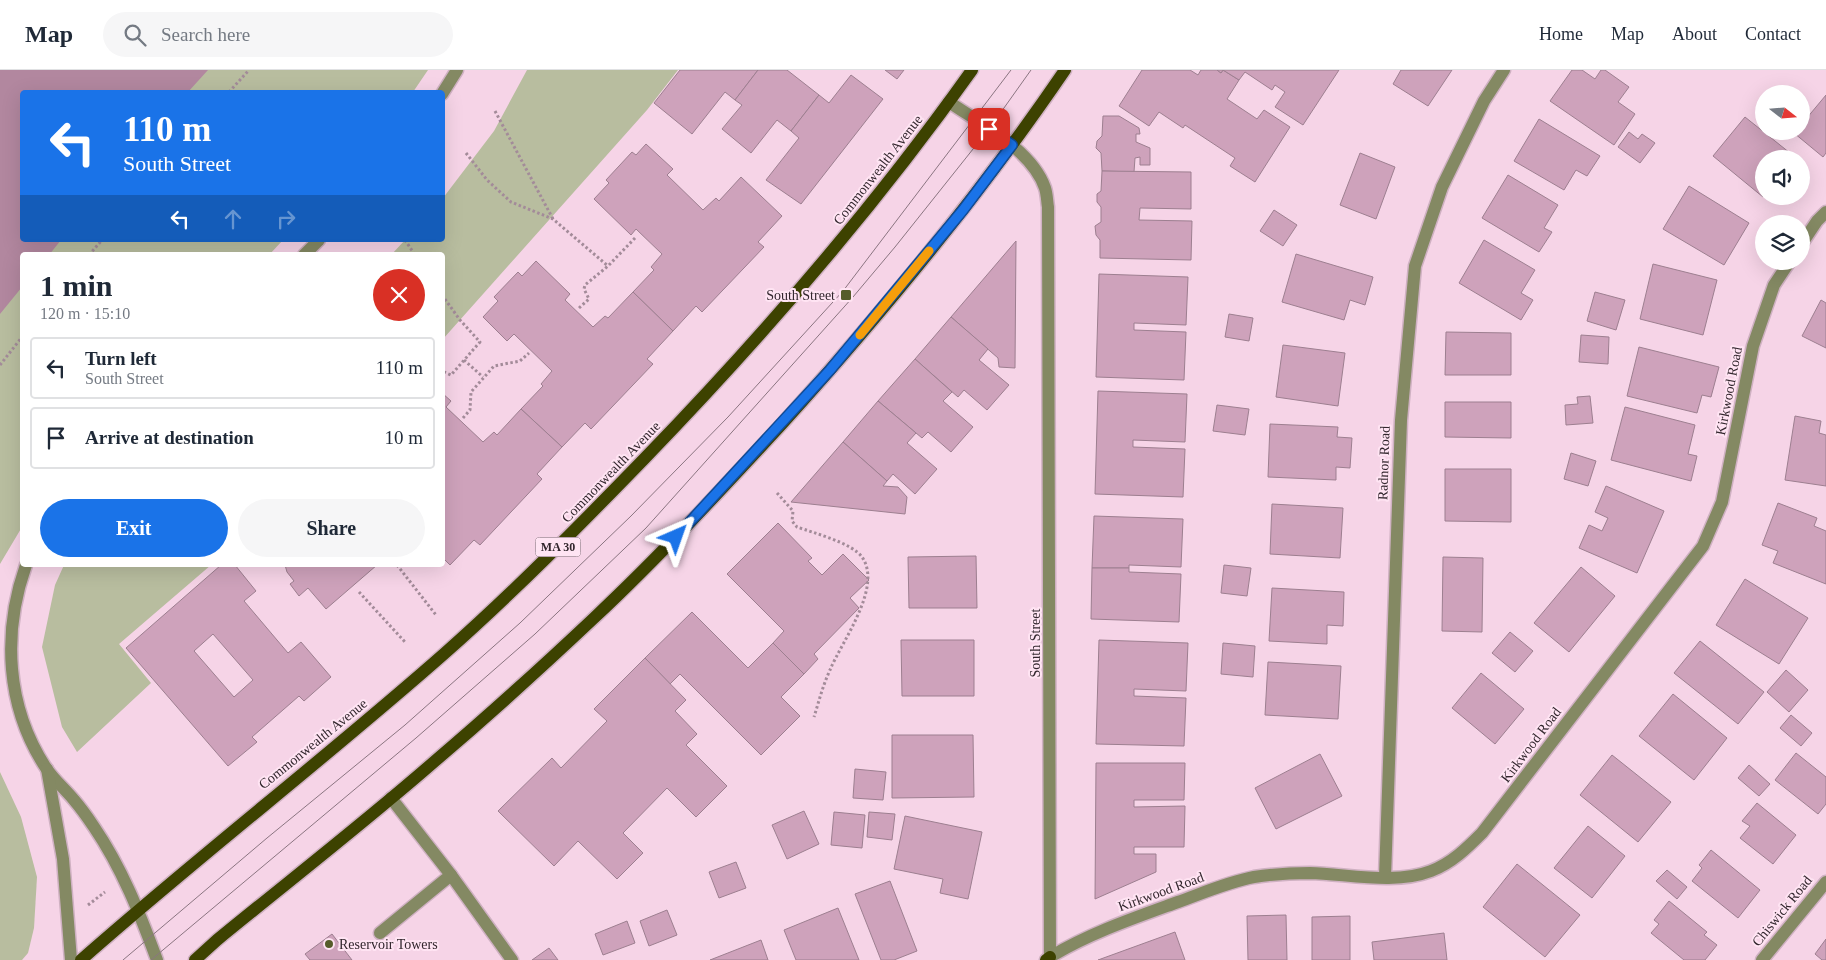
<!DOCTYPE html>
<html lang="en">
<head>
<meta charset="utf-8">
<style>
  body { margin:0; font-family:Georgia,serif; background:#f6f6f7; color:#1f2937; height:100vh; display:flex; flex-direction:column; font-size:19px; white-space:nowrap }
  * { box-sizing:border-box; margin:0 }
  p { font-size:16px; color:#747a83 }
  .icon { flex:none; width:28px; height:28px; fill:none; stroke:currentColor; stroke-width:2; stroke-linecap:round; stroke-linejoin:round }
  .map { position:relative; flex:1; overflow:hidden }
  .side { position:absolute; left:20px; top:182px; width:425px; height:315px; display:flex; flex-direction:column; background:#fff; border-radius:5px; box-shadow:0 5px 20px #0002 }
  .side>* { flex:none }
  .top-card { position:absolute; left:20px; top:20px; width:425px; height:152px; border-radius:5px; box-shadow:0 5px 20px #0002; background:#1a73e8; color:#fff; overflow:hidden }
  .needle { width:32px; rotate:107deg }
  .tools { position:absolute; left:1755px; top:15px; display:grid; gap:10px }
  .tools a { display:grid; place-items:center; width:55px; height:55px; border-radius:50%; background:#fff; box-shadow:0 5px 20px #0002; font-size:25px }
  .pin { position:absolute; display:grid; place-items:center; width:42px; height:42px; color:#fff; margin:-21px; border-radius:10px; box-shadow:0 2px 8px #0006 }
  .me { position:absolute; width:55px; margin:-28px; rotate:43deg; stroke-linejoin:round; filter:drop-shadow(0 0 4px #0008) }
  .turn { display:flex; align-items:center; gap:18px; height:105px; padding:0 20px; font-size:22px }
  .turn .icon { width:65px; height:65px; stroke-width:2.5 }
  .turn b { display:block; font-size:35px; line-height:42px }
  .lanes { display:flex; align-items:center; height:48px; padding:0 20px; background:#0003; justify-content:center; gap:25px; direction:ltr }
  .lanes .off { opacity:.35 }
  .round { display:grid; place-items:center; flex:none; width:52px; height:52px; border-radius:26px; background:#f6f6f7 }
  .headline { display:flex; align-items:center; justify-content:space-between; height:85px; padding:0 20px }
  h1 { font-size:30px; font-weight:700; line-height:38px }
  .action { display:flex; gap:10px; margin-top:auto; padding:10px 20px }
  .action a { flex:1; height:58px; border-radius:30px; background:#1a73e8; color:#fff; font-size:20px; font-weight:700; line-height:58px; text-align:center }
  .action a+a { background:#f6f6f7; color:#1f2937 }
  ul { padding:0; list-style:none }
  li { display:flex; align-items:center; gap:15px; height:62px; margin:0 10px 8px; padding:0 10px; border:2px solid #e0e1e3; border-radius:5px }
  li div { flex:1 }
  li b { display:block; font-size:19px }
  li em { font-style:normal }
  header { display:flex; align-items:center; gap:30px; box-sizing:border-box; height:70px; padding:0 25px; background:#fff; border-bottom:1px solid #e0e1e3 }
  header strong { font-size:24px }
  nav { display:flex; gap:28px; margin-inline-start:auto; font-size:18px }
  .search { width:350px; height:45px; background:#f6f6f7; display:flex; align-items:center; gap:12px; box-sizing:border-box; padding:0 18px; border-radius:28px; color:#747a83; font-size:19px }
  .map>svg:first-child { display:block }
  .green { fill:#b8bd9f }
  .water { fill:#b2879f }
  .building { fill:#cea2bb; stroke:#9d7f90; fill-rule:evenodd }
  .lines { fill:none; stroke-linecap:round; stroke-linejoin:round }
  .minor-casing { stroke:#cfb1c2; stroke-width:15 }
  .major-casing { stroke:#cfb1c2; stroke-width:15 }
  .path { stroke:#a38b99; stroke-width:3; stroke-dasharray:2.5 2.5; stroke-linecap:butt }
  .minor { stroke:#848963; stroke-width:12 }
  .major { stroke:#3d4200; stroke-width:12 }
  .tram { stroke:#8b7581; stroke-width:1 }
  .route-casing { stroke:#114b97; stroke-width:12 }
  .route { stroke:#1a73e8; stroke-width:9 }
  .slow { stroke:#f59e0b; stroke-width:9 }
  .poi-dot { fill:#565c2a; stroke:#ffe4f3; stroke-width:2 }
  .labels { text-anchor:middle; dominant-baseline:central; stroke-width:4; stroke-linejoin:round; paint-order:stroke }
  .shield { fill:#ffe4f3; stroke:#705f68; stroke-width:1 }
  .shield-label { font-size:12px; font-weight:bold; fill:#32262d }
  .street-label { font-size:14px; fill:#32262d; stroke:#ffe4f3 }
  .poi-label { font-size:14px; fill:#32262d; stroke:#ffe4f3; text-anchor:end }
</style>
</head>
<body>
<header>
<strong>Map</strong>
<div class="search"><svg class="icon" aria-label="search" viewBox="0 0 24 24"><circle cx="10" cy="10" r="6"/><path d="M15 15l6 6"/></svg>Search here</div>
<nav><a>Home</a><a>Map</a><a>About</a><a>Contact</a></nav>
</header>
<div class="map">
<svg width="1826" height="890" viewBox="0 0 1826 890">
  <rect width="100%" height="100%" fill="#f6d4e7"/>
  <g class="green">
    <path d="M0,0h428l-15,22h-391v148h261l-14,15h-247v272l-22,37z"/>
    <path d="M527,0h151l-31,40 -204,229 -1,-84h-51l14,-15h37l1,-42 51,-67z"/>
    <path d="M64,495h147l-92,79 32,39 -74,69 -15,-25 -20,-80 13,-62z"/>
    <path d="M0,702l21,45 16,60 -3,51 -6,25 -6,7h-22z"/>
  </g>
  <path class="water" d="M0,0h208l-20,22h-166v148h39l-12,15h-27v32l-22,27z"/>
  <g class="building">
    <path d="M680,0h78l-23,30 -10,-8 -33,42 -38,-31z"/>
    <path d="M758,0h29l32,25 -28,36 -14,-11 -26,33 -29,-24 20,-24 -7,-5z"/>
    <path d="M885,0h19l-7,9z"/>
    <path d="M1142,0h48l8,5 3,-5h16l4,3 2,-3 16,10 -12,19 30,20 7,-9 26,17 -35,55 -25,-16 5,-8 -50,-33 -2,3 -24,-16 -10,14 -30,-20z"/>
    <path d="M1217,0h122l-36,55 -28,-18 10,-15 -10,-7 -3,5 -27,-18 -6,8 -16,-10 -2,3z"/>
    <path d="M1401,0h51l-24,36 -35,-22z"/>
    <path d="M1572,0h10l13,9 6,-9h4l24,17 -11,15 17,12 -21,31 -64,-44z"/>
    <path d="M851,5l32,24 -82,105 -35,-24 33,-42 -8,-7 28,-36 10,8z"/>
    <path d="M1826,25v58l-3,4 -29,-24 2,-2h5v-6z"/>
    <path d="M1103,46h16l20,12 1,6h-4v8l14,6v17h-10v-8l-5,1 -1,14 -32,-1 -1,-18 -5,-5 1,-7 5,-5z"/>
    <path d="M1745,47l50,40 -31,2 -1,38 -50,-41z"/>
    <path d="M1539,49l61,37 -13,20 -11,-6 -12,20 -50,-29z"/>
    <path d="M1629,62l9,7 4,-5 13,9 -15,20 -22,-16z"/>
    <path d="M646,74l27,25 -6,6 36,35 13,-12 3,3 22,-24 41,39 -24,26 6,5 -62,65 -6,-6 -23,25 -40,-39 21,-22 -3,-3 11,-13 -26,-25 -5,6 -37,-36 15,-16 -3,-3 26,-28 4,3z"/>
    <path d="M1360,83l35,14 -19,52 -36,-14z"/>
    <path d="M1102,101l89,1v37l-51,-1 -1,12 53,1 -1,39 -91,-2v-18l-4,-5 -1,-9 6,-4v-15l-4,-5v-8l4,-3z"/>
    <path d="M1508,105l50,30 -14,23 8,4 -13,20 -57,-34z"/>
    <path d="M1689,116l60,37 -25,42 -61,-36z"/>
    <path d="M1274,140l23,15 -14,21 -23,-15z"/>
    <path d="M1484,170l51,30 -14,23 12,7 -12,20 -62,-37z"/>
    <path d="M1016,171l-1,127 -16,-1 -1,-9 -47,-41z"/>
    <path d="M1296,184l77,23 -8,28 -15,-5 -6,20 -62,-18z"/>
    <path d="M536,191l34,33 -5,6 28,27 12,-11 3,2 25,-26 40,39 -26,28 6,5 -62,65 -6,-6 -23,24 -41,-38 22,-23 -2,-2 11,-13 -38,-37 -7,7 -24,-24 15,-16 -4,-4 24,-25 4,4z"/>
    <path d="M1653,194l64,16 -14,55 -63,-16z"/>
    <path d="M1099,204l89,3 -2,48 -52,-2v7l52,2 -2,48 -88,-3z"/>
    <path d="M1595,222l30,8 -9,30 -29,-9z"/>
    <path d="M1821,230l5,3v45l-24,-12z"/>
    <path d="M1229,244l24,4 -4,23 -24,-4z"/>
    <path d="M951,247l37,32 -9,11 30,25 -22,25 -23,-20 -6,7 -43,-38z"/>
    <path d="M1446,262l65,1v42h-66z"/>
    <path d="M1581,265l28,2 -1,27 -29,-2z"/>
    <path d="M1283,275l62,8 -7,53 -62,-9z"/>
    <path d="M1639,277l80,20 -8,30 -9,-2 -5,18 -70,-17z"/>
    <path d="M915,289l37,33 -9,9 30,26 -22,25 -23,-20 -6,6 -44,-37z"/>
    <path d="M1098,321l89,3 -2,48 -52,-2v7l52,2 -2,48 -88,-3z"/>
    <path d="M442,323l9,8 -5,6 37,35 11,-10 3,3 24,-26 41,38 -25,27 5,5 -62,66 -6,-5 -24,25 -8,-8z"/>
    <path d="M1590,326l3,27 -27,2 -1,-20 13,-1 -1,-7z"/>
    <path d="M878,331l38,32 -9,10 30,26 -22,25 -22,-20 -6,7 -44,-39z"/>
    <path d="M1445,332h66v36l-66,-1z"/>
    <path d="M1217,335l32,4 -4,26 -32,-4z"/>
    <path d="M1625,337l70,18 -7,29 9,2 -6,25 -80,-21z"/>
    <path d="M1795,346l26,5 -2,12 7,2v51l-41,-6z"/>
    <path d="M1270,354l68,3 -1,10 15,1 -2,30 -14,-1v13l-68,-3z"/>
    <path d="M843,372l44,39 -4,5 15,1 9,10 -2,17 -114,-12z"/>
    <path d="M1571,383l25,8 -8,25 -24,-7z"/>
    <path d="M1445,399h66v53l-66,-1z"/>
    <path d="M1606,416l58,25 -27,62 -58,-25 10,-23 13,6 6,-13 -13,-6z"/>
    <path d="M1778,433l39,15 -3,8 12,5v53l-53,-21 5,-12 -16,-6z"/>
    <path d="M1272,434l71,4 -3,50 -70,-4z"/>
    <path d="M1094,446l89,3 -2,48 -52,-2v3h-37z"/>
    <path d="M778,453l34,35 -4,3 14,14 21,-21 26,26 -19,18 9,10 -45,46 4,5 -14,15 -31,-31 11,-12 -57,-57z"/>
    <path d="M976,486l1,52h-68l-1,-51z"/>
    <path d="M1443,487l40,1 -1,74 -40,-1z"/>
    <path d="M221,495h14l21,26 -12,10 44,52 13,-11 30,35 -27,24 -5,-5 -47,41 5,5 -29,24 -102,-118zM213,564l40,46 -19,17 -40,-46z"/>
    <path d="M285,495h92l-51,44 -18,-21 -9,8 -9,-12 4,-3 -7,-9z"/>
    <path d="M1224,495l27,3 -4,28 -26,-3z"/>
    <path d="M1581,497l34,29 -46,56 -35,-29z"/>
    <path d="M1092,498h37v4l52,2 -2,48 -88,-3z"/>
    <path d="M1745,509l63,39 -29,46 -63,-39z"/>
    <path d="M1272,518l72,4 -1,34 -16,-1v19l-58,-3z"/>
    <path d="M692,542l56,56 25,-25 31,31 -23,23 19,19 -39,39 -81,-81 -10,10 -25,-26z"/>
    <path d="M1510,562l23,19 -18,21 -23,-19z"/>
    <path d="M901,570h73v56h-72z"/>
    <path d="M1099,570l89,3 -2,48 -52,-2v7l52,2 -2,48 -88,-2z"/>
    <path d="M1700,571l64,51 -26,32 -64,-51z"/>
    <path d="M1223,573l32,3 -2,31 -32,-3z"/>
    <path d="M645,588l41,42 -11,11 22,23 -11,11 41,41 -31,31 -29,-29 -44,45 20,20 -26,26 -39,-38 -24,25 -56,-55 54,-53 9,10 46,-47 -13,-12z"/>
    <path d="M1268,592l73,4 -3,53 -73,-4z"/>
    <path d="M1786,600l22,20 -19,22 -22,-20z"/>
    <path d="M1481,603l43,36 -29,35 -43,-36z"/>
    <path d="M1673,624l54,44 -33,42 -55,-44z"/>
    <path d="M1791,645l21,18 -11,13 -21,-18z"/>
    <path d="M892,665h81l1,62 -82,1z"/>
    <path d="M1796,683l30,24v27l-8,10 -43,-34z"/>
    <path d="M1320,684l22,42 -66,33 -21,-41z"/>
    <path d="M1612,685l59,47 -33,40 -58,-47z"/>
    <path d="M1096,693h89l-1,37h-50v7l51,-1 -1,41h-50v7h22v18l-61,27z"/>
    <path d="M1749,695l21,19 -11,12 -21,-18z"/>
    <path d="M855,699l31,3 -3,28 -30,-2z"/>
    <path d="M1757,733l39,32 -23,29 -33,-26 10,-12 -8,-5z"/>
    <path d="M804,741l15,33 -32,15 -15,-34z"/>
    <path d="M834,742l31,3 -3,33 -31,-3z"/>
    <path d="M869,742l26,2 -3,26 -25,-3z"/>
    <path d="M905,746l77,16 -14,67 -28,-6 3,-14 -49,-10z"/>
    <path d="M1588,756l37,30 -33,42 -38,-30z"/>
    <path d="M1711,780l49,40 -22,28 -46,-37 10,-13 -3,-3z"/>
    <path d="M736,792l10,26 -27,10 -10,-26z"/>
    <path d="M1517,794l63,51 -35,42 -62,-50z"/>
    <path d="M1667,800l20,17 -10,12 -21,-18z"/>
    <path d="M890,811l27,70 -23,9h-13l-26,-66z"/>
    <path d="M1669,831l38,31 -3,3 13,10 -12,15h-21l-33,-27 8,-9 -5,-4z"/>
    <path d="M838,838l21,52h-63l-12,-30z"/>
    <path d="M667,840l10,25 -28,11 -9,-25z"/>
    <path d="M1286,845l1,45h-39l-1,-44z"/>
    <path d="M1350,846v44h-38v-43z"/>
    <path d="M627,851l8,22 -32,12 -8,-21z"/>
    <path d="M1175,862l10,28h-87z"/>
    <path d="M1444,863l3,27h-73l-2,-18z"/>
    <path d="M332,864l20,26h-42l-5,-6z"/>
    <path d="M1826,869v21h-4l-7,-6z"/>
    <path d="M761,870l7,20h-58z"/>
    <path d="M549,878l9,12h-26z"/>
  </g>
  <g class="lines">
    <defs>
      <g id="minor">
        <path d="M442,24l15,-24"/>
        <path d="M949,32c32,22 83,48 96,86 2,6 2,13 3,19l2,753"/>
        <path d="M1801,175l16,-24 9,-9"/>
        <path d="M304,185l15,-15"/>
        <path d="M26,495c-24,68 -20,142 20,203 8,12 19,21 28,32 7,8 14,18 20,27 28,41 46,87 63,133"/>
        <path d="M47,699l16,90 8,101"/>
        <path d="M451,805l61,85"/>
        <path d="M1385,807l16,-457 14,-154 27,-79 42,-86 20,-31"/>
        <path d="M380,863l71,-58 -60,-77"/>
        <path d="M1050,887c40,-24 84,-39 128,-55 25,-9 50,-20 76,-25 19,-3 38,-4 56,-4 38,1 85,12 121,-2 21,-8 36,-23 51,-38l221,-287 19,-44 31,-156 21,-61 16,-24"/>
        <path d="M1762,890l64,-78"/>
      </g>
      <g id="major">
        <path d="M81,890c119,-105 245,-202 364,-307 70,-62 135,-128 200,-195 118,-122 229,-250 327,-388"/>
        <path d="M195,890l22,-20c72,-59 147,-117 218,-179 54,-46 107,-94 159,-143 66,-62 127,-128 188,-194 101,-112 198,-229 283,-354"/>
        <path d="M1046,890l4,-3"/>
      </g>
    </defs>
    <use href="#minor" class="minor-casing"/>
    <use href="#major" class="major-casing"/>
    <g class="path">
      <path d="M229,22l20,-22"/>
      <path d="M495,41l58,108"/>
      <path d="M466,83l21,27 24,22 42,17 55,47"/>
      <path d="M405,170l10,15"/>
      <path d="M89,185l13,-15"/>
      <path d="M442,225l18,25 20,22 -29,33 -9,-4"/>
      <path d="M579,238l10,-9 -5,-10 1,-4 23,-19 28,-29"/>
      <path d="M464,290l19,17"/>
      <path d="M0,295l22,-28"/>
      <path d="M463,348l7,-8 1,-18 23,-26 26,-5 9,-8"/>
      <path d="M777,423l16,18 -1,10 5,6c17,6 55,16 65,30 21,30 -20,84 -32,113 -7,15 -11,31 -16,47"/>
      <path d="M397,495l39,50"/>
      <path d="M359,522l46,50"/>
      <path d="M88,835l17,-13"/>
    </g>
    <use href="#minor" class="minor"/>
    <use href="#major" class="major"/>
    <g class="tram">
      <path d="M123,890l144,-122 138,-113 115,-102 111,-107 97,-99 115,-126 168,-221"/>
      <path d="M151,890l265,-222 119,-104 111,-106 207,-231 42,-50 94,-118 42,-59"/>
    </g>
  </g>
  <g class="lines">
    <defs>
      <path id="route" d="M676,467l154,-167 133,-160 49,-65 -23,-16"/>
    </defs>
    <use href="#route" class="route-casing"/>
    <use href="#route" class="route"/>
    <path class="slow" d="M860,265l69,-84"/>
  </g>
  <g class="poi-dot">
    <rect x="840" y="219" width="12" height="12" rx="2.5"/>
    <circle cx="329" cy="874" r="5"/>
  </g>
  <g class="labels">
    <rect class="shield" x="535.5" y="467.5" width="45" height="19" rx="4"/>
    <g class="shield-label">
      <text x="558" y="477">MA 30</text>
    </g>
    <g class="street-label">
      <text transform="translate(878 100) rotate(-52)">Commonwealth Avenue</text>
      <text transform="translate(1729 321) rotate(-79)">Kirkwood Road</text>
      <text transform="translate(1384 393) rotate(-88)">Radnor Road</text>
      <text transform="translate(611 402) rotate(-46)">Commonwealth Avenue</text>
      <text transform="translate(1035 573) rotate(-90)">South Street</text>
      <text transform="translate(313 674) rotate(-39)">Commonwealth Avenue</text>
      <text transform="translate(1531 675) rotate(-53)">Kirkwood Road</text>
      <text transform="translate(1161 822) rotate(-20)">Kirkwood Road</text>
      <text transform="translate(1782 841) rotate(-51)">Chiswick Road</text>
    </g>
    <g class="poi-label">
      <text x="835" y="225">South Street</text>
      <text x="339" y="874" text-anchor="start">Reservoir Towers</text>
    </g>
  </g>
</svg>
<div class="tools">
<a><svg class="needle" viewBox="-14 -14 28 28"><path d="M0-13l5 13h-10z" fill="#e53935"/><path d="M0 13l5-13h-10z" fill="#747a83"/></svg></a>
<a><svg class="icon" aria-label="sound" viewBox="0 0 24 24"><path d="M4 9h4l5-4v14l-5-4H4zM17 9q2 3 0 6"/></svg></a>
<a><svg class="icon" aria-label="layers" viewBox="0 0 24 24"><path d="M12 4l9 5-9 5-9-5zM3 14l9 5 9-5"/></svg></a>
</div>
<div class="pin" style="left:989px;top:59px;background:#d93025"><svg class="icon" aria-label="arrive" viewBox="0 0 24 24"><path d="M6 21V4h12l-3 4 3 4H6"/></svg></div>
<svg class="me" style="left:676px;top:467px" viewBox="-20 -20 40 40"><path d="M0-17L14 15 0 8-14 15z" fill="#1a73e8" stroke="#fff" stroke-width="4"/></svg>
<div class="top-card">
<div class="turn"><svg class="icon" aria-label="left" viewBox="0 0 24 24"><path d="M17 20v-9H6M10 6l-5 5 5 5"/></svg><div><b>110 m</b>South Street</div></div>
<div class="lanes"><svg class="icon" aria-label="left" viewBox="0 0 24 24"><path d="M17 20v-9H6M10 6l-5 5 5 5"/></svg><svg class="icon off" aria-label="ahead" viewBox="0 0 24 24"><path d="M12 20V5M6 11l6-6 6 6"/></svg><svg class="icon off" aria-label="right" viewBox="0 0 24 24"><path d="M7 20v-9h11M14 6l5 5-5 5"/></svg></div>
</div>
<section class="side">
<div class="headline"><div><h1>1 min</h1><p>120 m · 15:10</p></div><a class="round" style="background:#d93025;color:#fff"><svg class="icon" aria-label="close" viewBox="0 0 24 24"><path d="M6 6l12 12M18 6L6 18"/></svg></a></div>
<ul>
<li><svg class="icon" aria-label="left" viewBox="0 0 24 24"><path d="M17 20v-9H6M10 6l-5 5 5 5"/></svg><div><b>Turn left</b><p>South Street</p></div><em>110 m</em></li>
<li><svg class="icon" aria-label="arrive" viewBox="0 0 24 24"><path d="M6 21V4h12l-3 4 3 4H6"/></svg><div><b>Arrive at destination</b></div><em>10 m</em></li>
</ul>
<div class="action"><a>Exit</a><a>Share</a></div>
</section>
</div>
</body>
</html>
